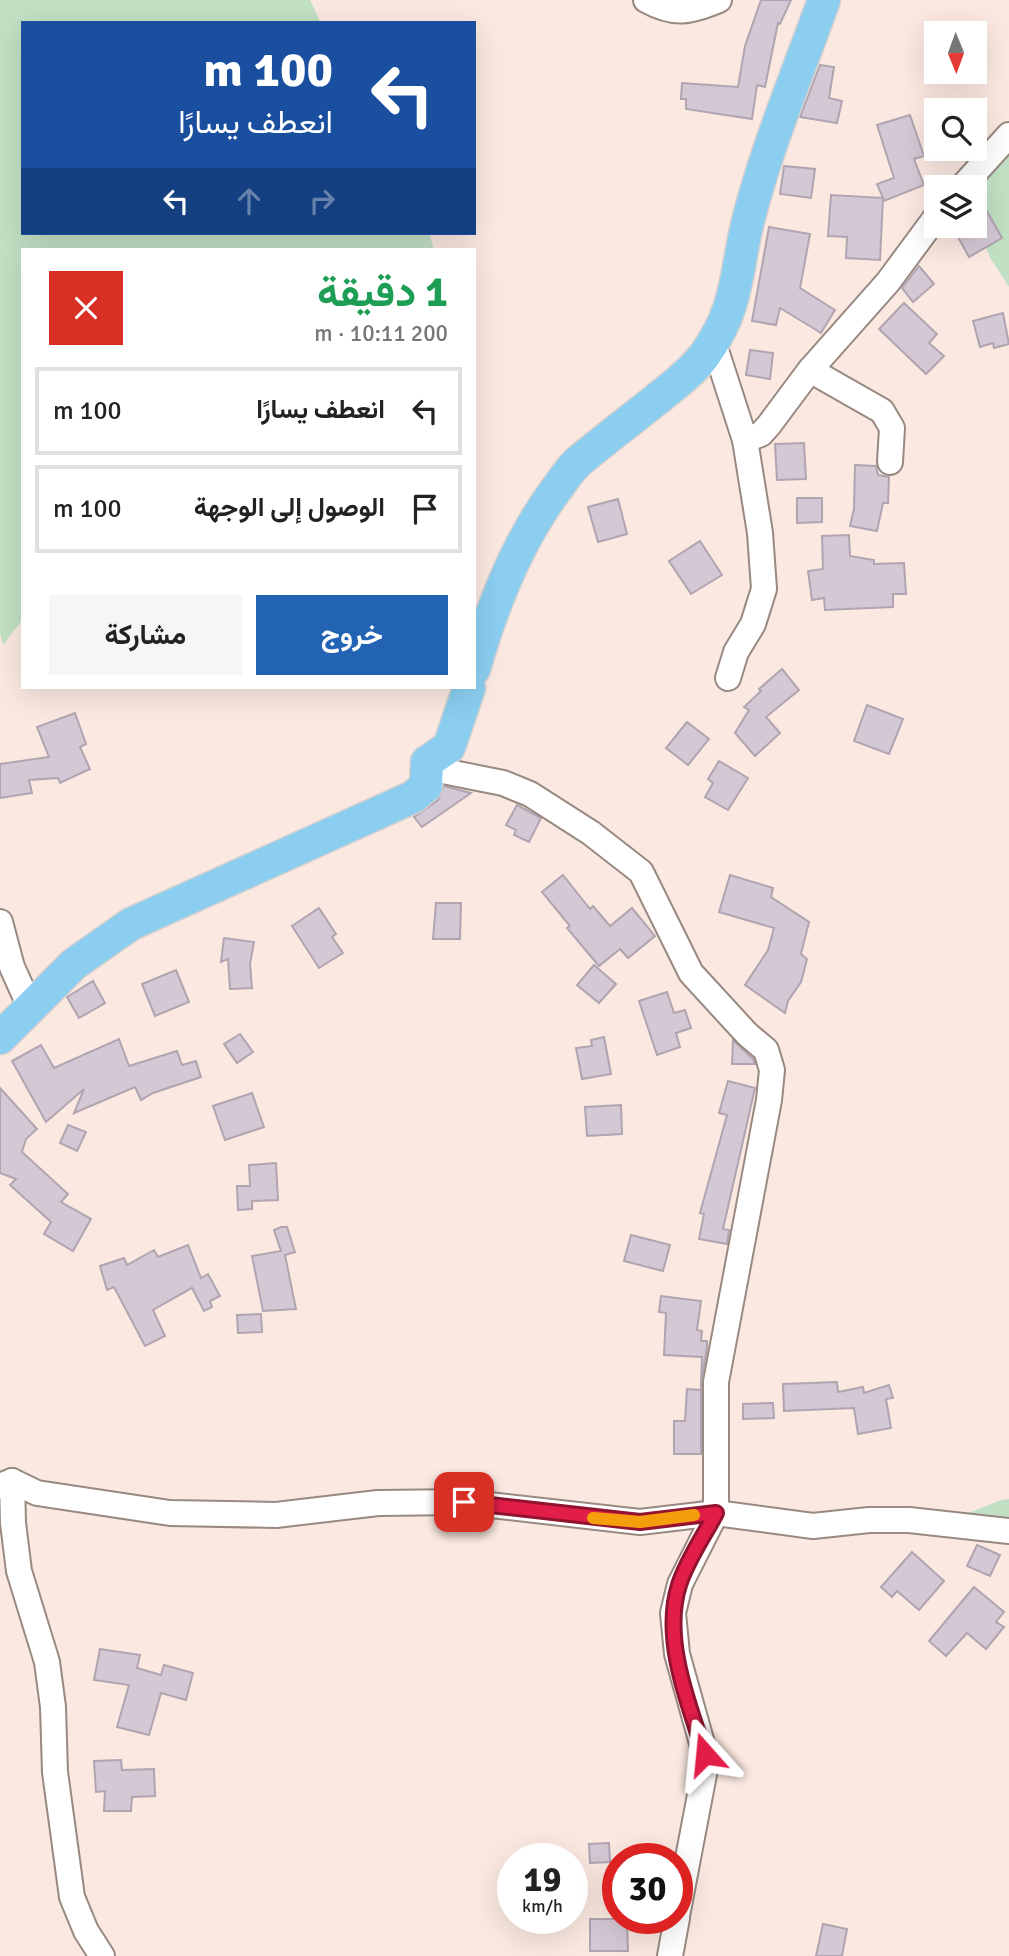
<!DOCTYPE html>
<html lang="ar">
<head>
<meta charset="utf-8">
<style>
  body { margin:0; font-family:Signika,Vazirmatn,sans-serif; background:#f6f6f6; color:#222; direction:rtl; height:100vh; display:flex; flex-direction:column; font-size:26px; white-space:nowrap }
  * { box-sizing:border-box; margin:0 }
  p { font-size:23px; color:#767676 }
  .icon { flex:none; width:38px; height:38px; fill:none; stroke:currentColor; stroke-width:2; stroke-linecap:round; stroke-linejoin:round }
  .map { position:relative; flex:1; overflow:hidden; direction:ltr }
  .panel { position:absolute; left:21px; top:248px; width:455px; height:441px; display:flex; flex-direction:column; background:#fff; border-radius:0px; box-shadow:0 7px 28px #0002; direction:rtl }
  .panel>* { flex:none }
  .top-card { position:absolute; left:21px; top:21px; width:455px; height:214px; border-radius:0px; box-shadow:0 7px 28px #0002; direction:rtl; background:#1a4fa0; color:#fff; overflow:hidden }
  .needle { width:46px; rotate:179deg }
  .controls { position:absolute; left:924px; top:21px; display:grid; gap:14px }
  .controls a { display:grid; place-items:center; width:63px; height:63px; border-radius:0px; background:#fff; box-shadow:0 7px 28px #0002; font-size:35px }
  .speed { position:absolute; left:497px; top:1843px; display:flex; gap:14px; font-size:35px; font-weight:700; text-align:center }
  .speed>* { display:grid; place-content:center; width:91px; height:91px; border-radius:50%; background:#fff; box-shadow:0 7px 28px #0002; line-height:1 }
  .speed small { font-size:18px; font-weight:400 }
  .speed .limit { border:10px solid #d22; background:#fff; color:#111 }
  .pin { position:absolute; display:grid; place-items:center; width:60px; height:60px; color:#fff; margin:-30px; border-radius:14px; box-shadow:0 4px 10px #0006 }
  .me { position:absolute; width:77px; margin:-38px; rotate:342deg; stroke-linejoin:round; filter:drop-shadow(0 0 5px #0008) }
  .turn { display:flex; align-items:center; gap:24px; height:147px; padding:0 28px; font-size:32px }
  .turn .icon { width:91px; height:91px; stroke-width:2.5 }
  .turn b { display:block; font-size:49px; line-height:60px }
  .lanes { display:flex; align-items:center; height:66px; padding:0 28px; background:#0003; justify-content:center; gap:35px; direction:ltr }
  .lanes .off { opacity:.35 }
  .round { display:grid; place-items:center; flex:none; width:74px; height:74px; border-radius:0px; background:#f6f6f6 }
  .overview { display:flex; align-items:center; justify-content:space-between; height:119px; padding:0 28px }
  h1 { font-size:42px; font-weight:700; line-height:52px; color:#1e9e55 }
  .cta { display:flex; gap:14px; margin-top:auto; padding:14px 28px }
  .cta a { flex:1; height:80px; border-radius:0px; background:#2363b4; color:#fff; font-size:28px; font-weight:700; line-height:80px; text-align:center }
  .cta a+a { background:#f6f6f6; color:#222 }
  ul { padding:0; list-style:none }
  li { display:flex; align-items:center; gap:21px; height:88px; margin:0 14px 10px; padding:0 14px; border:4px solid #e0e0e0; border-radius:0px }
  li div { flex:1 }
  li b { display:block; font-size:26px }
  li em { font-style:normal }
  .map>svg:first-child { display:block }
  .green { fill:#c2e0c4 }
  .building { fill:#d5c8d5; stroke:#b0a4b0; stroke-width:2 }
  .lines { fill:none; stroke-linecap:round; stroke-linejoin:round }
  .minor-casing { stroke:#988981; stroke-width:28 }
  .major-casing { stroke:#d2d0d0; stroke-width:35 }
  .minor { stroke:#fff; stroke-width:24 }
  .major { stroke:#8bcef0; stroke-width:32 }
  .route-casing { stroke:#92132f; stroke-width:18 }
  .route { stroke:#e11d48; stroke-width:12 }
  .slow { stroke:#f59e0b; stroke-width:12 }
</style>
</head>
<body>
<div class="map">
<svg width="1009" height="1956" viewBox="0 0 1009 1956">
  <rect width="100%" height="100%" fill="#fbe9e1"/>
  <g class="green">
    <path d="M0,0h310l11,23h-298v210h406l5,17h-411v369l-20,26 -3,-12z"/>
    <path d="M1009,155v132l-18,-28 -16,-36v-30z"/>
    <path d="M1009,1499v25l-86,-12h48l30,-12z"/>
  </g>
  <g class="building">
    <path d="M761,0h30l-11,24 -2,-1 -13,64 -8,-2 -5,34 -66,-10v-10h-5l1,-16 56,4 7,-41z"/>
    <path d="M820,65l14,2 -5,31 13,3 -5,22 -37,-6z"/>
    <path d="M910,115l14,41 -10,3 10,26 -40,16 -1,-3 -3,62 -34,-2 1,-21 -19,-1 3,-41 52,3 -6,-14 17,-6 -17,-53z"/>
    <path d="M784,166l31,3 -4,29 -31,-4z"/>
    <path d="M984,206l18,32 -33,19 -17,-31h23v-14z"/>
    <path d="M769,227l41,7 -10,54 35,22 -14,23 -41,-25 -4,17 -24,-4z"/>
    <path d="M919,266l15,18 -21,18 -11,-14z"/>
    <path d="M904,303l33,31 -8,9 15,13 -18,18 -47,-45z"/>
    <path d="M1003,313l6,31 -15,4 -1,-5 -13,4 -7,-26z"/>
    <path d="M750,350l23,3 -3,26 -24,-4z"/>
    <path d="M804,443l2,36 -29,1 -2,-36z"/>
    <path d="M855,465l21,1 2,9 11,2 -1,26h-5l-6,28 -27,-5 4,-17z"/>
    <path d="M797,498h25v24l-25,1z"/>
    <path d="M618,499l9,35 -29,8 -10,-35z"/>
    <path d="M849,535l1,21 24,4v4l30,-1 2,31h-13v13l-68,3 -1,-12 -12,2 -4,-29 15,-2 -1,-33z"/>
    <path d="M700,541l22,34 -31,19 -22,-33z"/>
    <path d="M782,669l17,21 -33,27 14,16 -25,23 -20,-23 14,-23 -5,-3 17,-16 -2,-2z"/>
    <path d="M867,705l36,14 -14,35 -35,-13z"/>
    <path d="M75,713l11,31 -6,3 10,22 -30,14 -2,-5 -29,2 3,13 -32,5v-34l49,-7 -12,-30z"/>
    <path d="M687,722l22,17 -21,26 -22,-17z"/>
    <path d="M719,761l29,17 -20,32 -23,-13 8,-14 -5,-4z"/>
    <path d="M444,786l27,7 -49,34 -8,-10 24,-17z"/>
    <path d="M517,805l24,13 -12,24 -15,-7 2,-5 -10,-5z"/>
    <path d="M563,875l27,34 3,-3 17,20 22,-18 23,28 -27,22 -8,-9 -21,17 -32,-38 3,-2 -28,-34z"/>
    <path d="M730,875l43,13 -2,9 38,25 -8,32 6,5 -6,23 -13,19 -3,12 -40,-28 23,-35 6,-22 -55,-16z"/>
    <path d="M436,903h25l-1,36h-27z"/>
    <path d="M319,908l17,26 -4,3 11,16 -24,15 -27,-42z"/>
    <path d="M224,938l30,4 -4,22 2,24 -22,1 -2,-30 -7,3z"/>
    <path d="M594,965l22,19 -17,19 -22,-18z"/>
    <path d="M176,970l13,32 -34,14 -13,-32z"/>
    <path d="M93,981l12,22 -26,15 -12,-21z"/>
    <path d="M667,992l7,21 11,-3 6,18 -15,5 4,14 -23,8 -18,-54z"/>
    <path d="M240,1034l13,18 -16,11 -13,-19z"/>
    <path d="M604,1037l7,37 -29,5 -6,-31 16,-2 -1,-6z"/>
    <path d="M119,1039l10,27 48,-15 5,14 14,-4 5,16 -48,16 -12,7 -6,-13 -61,26 10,-24 -38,33 -34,-61 29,-16 13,23z"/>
    <path d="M733,1040l20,19 2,5h-23z"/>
    <path d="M728,1081l27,7 -32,141 6,1 -2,14 -28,-5 5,-25 -4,-1 27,-98 -8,-2z"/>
    <path d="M0,1088l37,41 -11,10 -4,13 46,42 -7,8 30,17 -18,32 -29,-17 7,-12 -41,-37 6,-6 -16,-6z"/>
    <path d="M252,1093l12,34 -39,13 -12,-34z"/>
    <path d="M621,1105l1,29 -35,2 -2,-29z"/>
    <path d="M68,1125l18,7 -9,19 -17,-8z"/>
    <path d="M276,1163l2,37 -26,1v8l-14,1 -1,-24h13l-1,-21z"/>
    <path d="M281,1227h6l8,25 -10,3 11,54 -33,2 -11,-55 29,-5 -7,-21z"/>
    <path d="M631,1235l39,10 -7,26 -39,-10z"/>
    <path d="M188,1245l13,33 7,-4 12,22 -10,5 2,6 -8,4 -12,-23 -39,22 12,26 -20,10 -31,-59 -7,3 -7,-24 24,-8 3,7 27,-15 4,7z"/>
    <path d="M661,1296l40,5 -4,29 5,1 -1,10h6v7l-6,34 1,-25 -38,-2 2,-42 -7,-1z"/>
    <path d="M261,1314l1,18 -24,1 -1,-18z"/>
    <path d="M701,1382v72h-27v-33h11l2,-32 14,1z"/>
    <path d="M837,1382l1,10 25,-5 1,6 25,-8 4,13 -7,1 5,29 -33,6 -4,-26 -70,3 -1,-27z"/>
    <path d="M773,1403l1,15 -31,1v-15z"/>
    <path d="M977,1545l23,10 -10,21 -23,-10z"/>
    <path d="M912,1552l32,29 -25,29 -22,-19 -5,6 -11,-10z"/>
    <path d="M974,1587l30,25 -8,10 8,5 -18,22 -19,-16 -21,23 -17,-15z"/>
    <path d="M100,1649l40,6 -3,13 24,7 3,-10 29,8 -7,27 -25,-7 -12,42 -32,-8 12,-42 -35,-5z"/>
    <path d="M121,1760l1,10 32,-1 1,27 -23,1 -1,14h-27l1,-20 -9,1 -2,-31z"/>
    <path d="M609,1843l1,19 -20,1 -1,-19z"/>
    <path d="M590,1919h37l1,32h-38z"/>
    <path d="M823,1924l24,5 -5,27h-26z"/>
  </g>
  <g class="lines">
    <defs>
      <g id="minor">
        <path d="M646,0c29,16 44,12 73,0"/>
        <path d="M962,187l47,-52"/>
        <path d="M713,341l32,99 15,93 4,56 -11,35 -17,28 -8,26"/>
        <path d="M810,370l78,-88 48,-65"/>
        <path d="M745,440l16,-6 8,-9 41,-55 72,41 10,17 -2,34"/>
        <path d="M427,762l16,9 60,12 27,11 61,39 50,39 50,101 56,61 19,16 6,20 -3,30 -53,282v131l-36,71 -7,29 4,41 28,100v15l-28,147"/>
        <path d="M0,922l12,45 18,40"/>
        <path d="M12,1481l1,42 6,48 28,91 6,45 2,65 17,125 14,34 16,25"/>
        <path d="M0,1486l12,-5 25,12 133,20 106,2 102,-12 86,-1 176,20 76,-9 97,13 56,-6h40l100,11"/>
        <path d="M670,1956l7,-38"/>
      </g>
      <g id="major">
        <path d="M474,669c18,-63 42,-125 81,-178 7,-9 14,-21 23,-29 26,-22 53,-42 79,-63 16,-13 34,-26 47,-43 35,-48 31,-82 44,-135 19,-75 50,-148 76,-221"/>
        <path d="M0,1038l74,-74 57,-40 282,-127 13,-11 1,-24 22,-15 20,-59"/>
      </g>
    </defs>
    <use href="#minor" class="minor-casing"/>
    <use href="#major" class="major-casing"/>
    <use href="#minor" class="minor"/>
    <use href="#major" class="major"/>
  </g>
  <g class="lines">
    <defs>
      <path id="route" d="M464,1502l176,20 76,-9c-12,23 -29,47 -37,72 -17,53 9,118 26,169"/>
    </defs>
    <use href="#route" class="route-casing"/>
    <use href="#route" class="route"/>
    <path class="slow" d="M593,1518l47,4 54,-7"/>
  </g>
</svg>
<div class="controls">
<a><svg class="needle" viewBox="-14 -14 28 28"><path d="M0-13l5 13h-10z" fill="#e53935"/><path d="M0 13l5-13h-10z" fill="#767676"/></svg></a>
<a><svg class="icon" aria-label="search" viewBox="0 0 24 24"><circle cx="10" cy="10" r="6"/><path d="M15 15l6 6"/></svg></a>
<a><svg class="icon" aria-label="layers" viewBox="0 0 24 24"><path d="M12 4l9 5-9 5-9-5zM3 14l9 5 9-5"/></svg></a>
</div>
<div class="speed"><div>19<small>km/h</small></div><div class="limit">30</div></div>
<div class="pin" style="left:464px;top:1502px;background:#d93025"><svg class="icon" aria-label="arrive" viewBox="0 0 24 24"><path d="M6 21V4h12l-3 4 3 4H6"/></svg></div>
<svg class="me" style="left:705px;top:1754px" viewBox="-20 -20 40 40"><path d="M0-17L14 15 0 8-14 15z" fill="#e11d48" stroke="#fff" stroke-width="4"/></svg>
<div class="top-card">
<div class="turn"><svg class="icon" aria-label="left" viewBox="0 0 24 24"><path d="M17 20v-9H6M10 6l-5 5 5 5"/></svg><div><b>100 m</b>انعطف يسارًا</div></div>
<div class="lanes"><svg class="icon" aria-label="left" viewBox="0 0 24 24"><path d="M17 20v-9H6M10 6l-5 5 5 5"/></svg><svg class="icon off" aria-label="ahead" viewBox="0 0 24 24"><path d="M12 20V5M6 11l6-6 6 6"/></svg><svg class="icon off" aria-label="right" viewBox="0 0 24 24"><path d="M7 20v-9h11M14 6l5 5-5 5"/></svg></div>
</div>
<section class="panel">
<div class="overview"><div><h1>1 دقيقة</h1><p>200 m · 10:11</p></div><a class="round" style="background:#d93025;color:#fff"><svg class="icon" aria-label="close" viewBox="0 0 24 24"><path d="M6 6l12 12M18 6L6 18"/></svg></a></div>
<ul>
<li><svg class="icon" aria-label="left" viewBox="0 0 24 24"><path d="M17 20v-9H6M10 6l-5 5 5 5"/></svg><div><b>انعطف يسارًا</b></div><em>100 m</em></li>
<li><svg class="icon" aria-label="arrive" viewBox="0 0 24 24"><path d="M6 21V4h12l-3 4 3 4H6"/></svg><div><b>الوصول إلى الوجهة</b></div><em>100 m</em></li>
</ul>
<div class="cta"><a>خروج</a><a>مشاركة</a></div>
</section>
</div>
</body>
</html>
